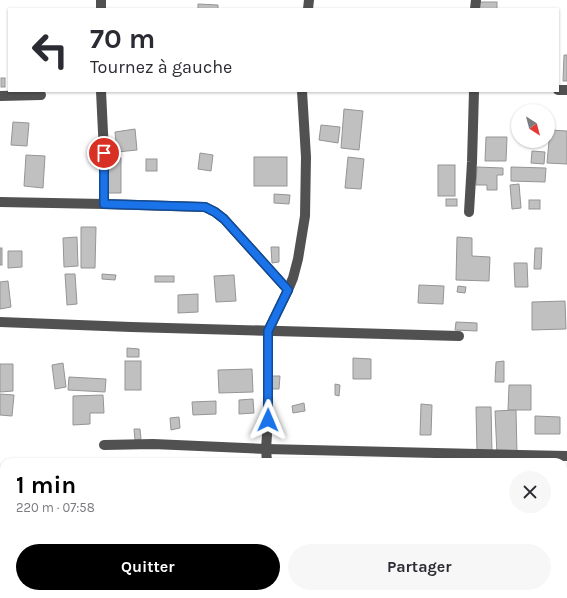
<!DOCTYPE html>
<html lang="fr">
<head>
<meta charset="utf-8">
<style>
  body { margin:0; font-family:Karla,sans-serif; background:#f7f7f7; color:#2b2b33; height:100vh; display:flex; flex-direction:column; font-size:15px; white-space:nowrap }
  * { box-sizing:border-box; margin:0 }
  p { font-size:13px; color:#7c7c81 }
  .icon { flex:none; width:22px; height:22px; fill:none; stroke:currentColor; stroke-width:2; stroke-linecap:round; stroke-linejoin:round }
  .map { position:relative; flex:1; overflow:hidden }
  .drawer { position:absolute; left:0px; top:458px; width:567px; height:140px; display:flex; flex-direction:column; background:#fff; border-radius:12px 12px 0 0; box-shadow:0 1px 3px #0004 }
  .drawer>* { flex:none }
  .banner { position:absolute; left:8px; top:8px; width:551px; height:84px; border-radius:0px; box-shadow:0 1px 3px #0004; background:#fff; color:#2b2b33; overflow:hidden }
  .needle { width:26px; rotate:144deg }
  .fabs { position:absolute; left:511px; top:104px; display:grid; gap:8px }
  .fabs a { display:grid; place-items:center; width:44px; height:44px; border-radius:50%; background:#fff; box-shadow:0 1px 3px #0004; font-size:20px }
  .pin { position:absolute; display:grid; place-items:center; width:34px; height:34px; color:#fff; margin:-17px; border:2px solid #fff; border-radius:50%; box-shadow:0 1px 4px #0007 }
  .me { position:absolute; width:44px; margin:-22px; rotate:1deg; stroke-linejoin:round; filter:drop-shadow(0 0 3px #0008) }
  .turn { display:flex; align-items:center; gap:14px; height:84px; padding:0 16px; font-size:18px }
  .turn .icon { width:52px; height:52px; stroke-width:2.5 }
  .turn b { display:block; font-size:28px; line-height:34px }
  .round { display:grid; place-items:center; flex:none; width:42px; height:42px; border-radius:21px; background:#f7f7f7 }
  .overview { display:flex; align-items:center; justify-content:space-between; height:68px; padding:0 16px }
  h1 { font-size:24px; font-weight:700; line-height:30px; color:#000 }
  .button { display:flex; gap:8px; margin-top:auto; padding:8px 16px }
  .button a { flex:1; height:46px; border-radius:24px; background:#000; color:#fff; font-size:16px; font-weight:700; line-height:46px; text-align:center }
  .button a+a { background:#f7f7f7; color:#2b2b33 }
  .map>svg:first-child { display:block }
  .building { fill:#c0c0c0; stroke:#959595 }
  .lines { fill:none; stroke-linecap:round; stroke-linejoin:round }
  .minor { stroke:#515151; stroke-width:10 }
  .route-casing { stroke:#114b97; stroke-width:10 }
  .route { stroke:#1a73e8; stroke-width:7 }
</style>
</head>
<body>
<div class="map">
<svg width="567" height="598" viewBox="0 0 567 598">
  <rect width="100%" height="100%" fill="#fff"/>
  <g class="building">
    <rect x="478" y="2" width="19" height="7"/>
    <path d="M198,4l20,1v4h-20z"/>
    <path d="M564,55h3v26h-4z"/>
    <rect x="1" y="78" width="4" height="9"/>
    <path d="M344,109l19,2 -4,39 -18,-2z"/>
    <path d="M13,122l16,1 -2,23 -16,-1z"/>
    <path d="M321,125l19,2 -2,16 -19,-3z"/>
    <path d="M135,129l2,21 -20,2 -2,-20z"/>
    <path d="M550,130l17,1v33l-20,-1z"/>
    <path d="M486,137h21l-1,24h-21z"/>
    <path d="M532,151l13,1 -1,12 -13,-1z"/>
    <path d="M200,153l13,2 -2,16 -13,-2z"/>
    <path d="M26,155l19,1 -2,32 -19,-2z"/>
    <rect x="254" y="157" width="33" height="29"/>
    <path d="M348,157l16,2 -3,30 -16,-1z"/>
    <path d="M106,158h15v35h-16z"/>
    <rect x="146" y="159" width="11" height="12"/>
    <rect x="438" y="165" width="17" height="31"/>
    <path d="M477,167l26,1v7h-6v15h-10v-5h-11z"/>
    <path d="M511,167l35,1 -1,14 -34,-1z"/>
    <path d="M519,184l2,24 -9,1 -2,-24z"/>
    <path d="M274,194l16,1 -1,9 -15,-1z"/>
    <rect x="446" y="199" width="11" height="7"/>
    <rect x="529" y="200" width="11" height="9"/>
    <path d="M81,227h15l-1,41h-14z"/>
    <path d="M77,237l1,29 -14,1 -1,-29z"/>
    <path d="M457,237l15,1v18l18,1 -1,24 -33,-1z"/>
    <path d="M271,247h8v15l-7,1z"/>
    <rect x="0" y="248" width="2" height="17"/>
    <path d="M535,248h7l-1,21h-7z"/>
    <path d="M8,251h14v16l-14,1z"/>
    <path d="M514,263h13l1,24h-13z"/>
    <path d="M65,274h10l2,30 -10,1z"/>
    <path d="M102,274l14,1 -1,5 -13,-1z"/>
    <path d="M234,275l2,26 -20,1 -2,-26z"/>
    <rect x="155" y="276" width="19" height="6"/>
    <path d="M8,281l3,26 -11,2v-27z"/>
    <path d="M419,285l25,1 -1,18 -25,-1z"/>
    <path d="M458,286l8,1 -1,6 -8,-1z"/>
    <path d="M198,294v18l-20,1v-18z"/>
    <path d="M565,301l1,28 -34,1v-28z"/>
    <path d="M456,322l21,1v8l-22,-1z"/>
    <path d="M127,348l12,1v8h-12z"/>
    <path d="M353,358l18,1v20h-18z"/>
    <rect x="125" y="361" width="16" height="29"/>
    <path d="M504,361v21h-9l1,-20z"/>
    <path d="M63,363l3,24 -11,2 -3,-24z"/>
    <path d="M0,364h13v27l-13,1z"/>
    <path d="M252,369l1,23 -34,1 -1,-23z"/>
    <path d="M272,376h8l-1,13h-7z"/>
    <path d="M69,377l37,2 -1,13 -37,-2z"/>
    <path d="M335,384l5,1 -1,11 -4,-1z"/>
    <path d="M509,385h22v25h-23z"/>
    <path d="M0,394l14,1 -2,21 -12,-1z"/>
    <path d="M103,395l1,18h-14v11l-17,1v-29z"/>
    <path d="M253,399l1,14 -15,1v-14z"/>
    <path d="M216,401v13l-23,1 -1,-13z"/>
    <path d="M304,403l1,8 -12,2 -1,-7z"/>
    <path d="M421,404l11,1 -1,30h-11z"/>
    <path d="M476,407h15l1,45h-15z"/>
    <path d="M516,410l1,44 -20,1 -2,-44z"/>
    <path d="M535,416l25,1v17h-25z"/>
    <path d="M179,417l1,11 -9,2 -1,-12z"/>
    <path d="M134,429h6l1,10 -6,1z"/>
    <rect x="0" y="480" width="4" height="17"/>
    <rect x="563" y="518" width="4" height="12"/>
    <rect x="563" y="537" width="4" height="10"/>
    <rect x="223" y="594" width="19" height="4"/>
    <rect x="205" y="596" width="15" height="2"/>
  </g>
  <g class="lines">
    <g class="minor">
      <path d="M101,9v-9"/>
      <path d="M308,9l1,-9"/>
      <path d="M475,9l1,-9"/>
      <path d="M558,90h9"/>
      <path d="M101,91l3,62v51"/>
      <path d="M0,96l41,-1"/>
      <path d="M0,202l104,2 101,3 10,5 9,7 64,71"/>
      <path d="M469,212l3,-50 2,-71"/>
      <path d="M0,322l131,5 328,9"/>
      <path d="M104,445l49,-1 113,5 301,7"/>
      <path d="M267,462l-1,-13 2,-29v-89l20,-41 5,-12 5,-19 7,-43 1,-59 -4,-66"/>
      <path d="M275,594v4"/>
    </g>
  </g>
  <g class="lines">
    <defs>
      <path id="route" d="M104,153v51l101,3 10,5 9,7 64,71 -20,41v89"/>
    </defs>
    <use href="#route" class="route-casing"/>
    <use href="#route" class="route"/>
  </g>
</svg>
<div class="fabs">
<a><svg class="needle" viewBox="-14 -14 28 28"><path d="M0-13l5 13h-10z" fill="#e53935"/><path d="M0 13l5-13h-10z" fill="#7c7c81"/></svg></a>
</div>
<div class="pin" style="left:104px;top:153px;background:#d93025"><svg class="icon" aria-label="arrive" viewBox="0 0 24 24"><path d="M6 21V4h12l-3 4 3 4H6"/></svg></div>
<svg class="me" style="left:268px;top:420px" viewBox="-20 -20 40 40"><path d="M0-17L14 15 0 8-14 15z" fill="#1a73e8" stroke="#fff" stroke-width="4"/></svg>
<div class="banner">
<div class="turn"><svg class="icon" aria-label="left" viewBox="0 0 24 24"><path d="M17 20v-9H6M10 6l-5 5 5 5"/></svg><div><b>70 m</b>Tournez à gauche</div></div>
</div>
<section class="drawer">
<div class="overview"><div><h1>1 min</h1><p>220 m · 07:58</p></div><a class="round"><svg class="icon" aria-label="close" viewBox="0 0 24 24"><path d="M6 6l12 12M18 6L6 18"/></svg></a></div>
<div class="button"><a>Quitter</a><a>Partager</a></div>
</section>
</div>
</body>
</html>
